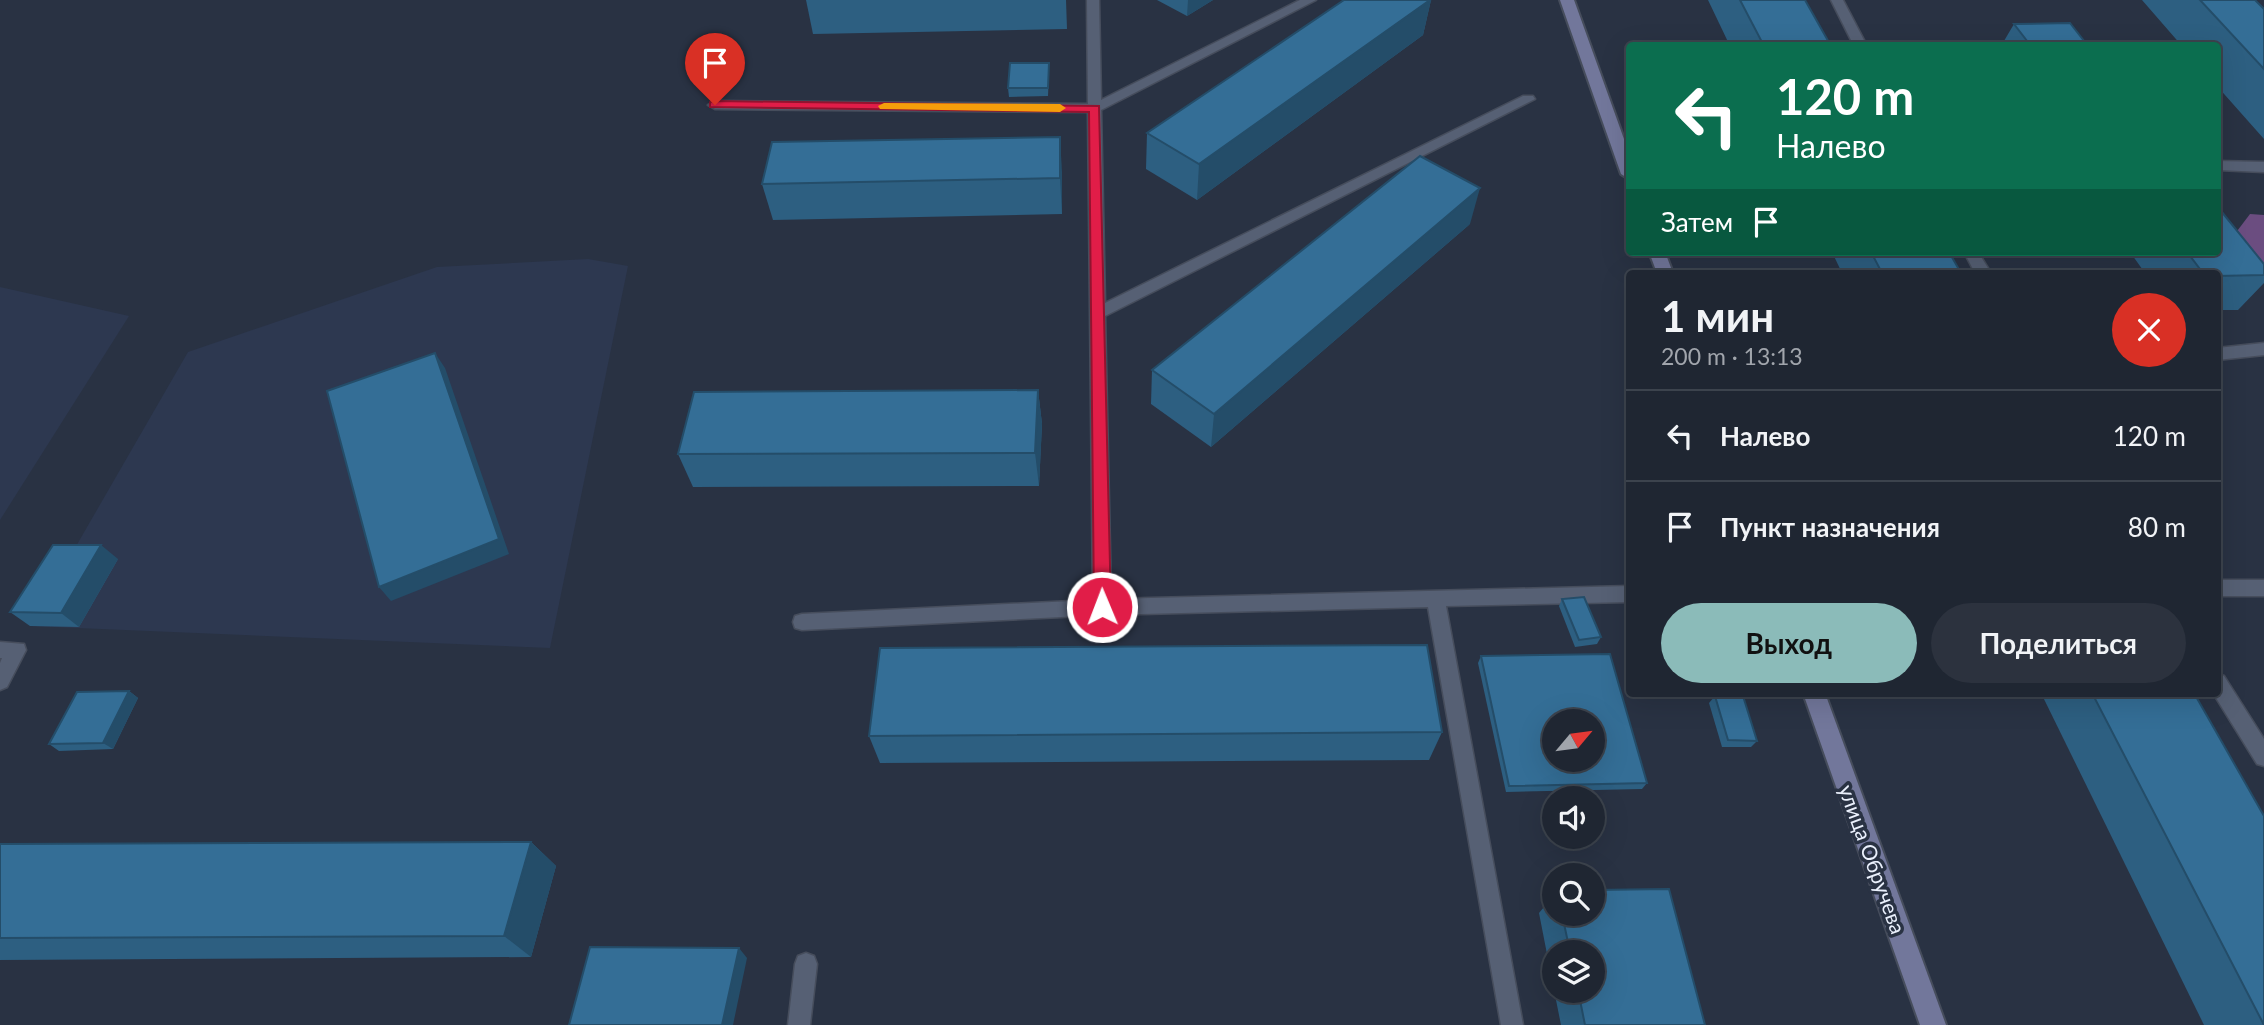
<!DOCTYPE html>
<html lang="ru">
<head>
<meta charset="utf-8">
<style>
  body { margin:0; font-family:Lato,sans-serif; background:#2c323e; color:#f1f3f6; height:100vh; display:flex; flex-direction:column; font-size:26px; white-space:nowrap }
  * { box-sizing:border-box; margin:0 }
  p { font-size:23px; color:#a1a5ac }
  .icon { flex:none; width:38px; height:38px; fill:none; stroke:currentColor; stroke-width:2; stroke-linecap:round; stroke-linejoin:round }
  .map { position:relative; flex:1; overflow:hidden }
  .panel { position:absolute; left:1626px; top:270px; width:595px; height:427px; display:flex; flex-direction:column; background:#1f2632; border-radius:7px; box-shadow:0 7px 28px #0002,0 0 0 2px #3c434d }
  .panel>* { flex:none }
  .guide { position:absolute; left:1626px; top:42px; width:595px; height:214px; border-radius:7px; box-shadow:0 7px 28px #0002,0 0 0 2px #3c434d; background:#0b6e4f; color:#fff; overflow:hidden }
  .needle { width:46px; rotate:61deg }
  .fabs { position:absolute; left:1542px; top:709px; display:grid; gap:14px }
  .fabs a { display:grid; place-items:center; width:63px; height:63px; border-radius:50%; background:#1f2632; box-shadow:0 7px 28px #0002,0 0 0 2px #3c434d; font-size:35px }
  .pin { position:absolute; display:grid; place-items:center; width:60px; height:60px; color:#fff; margin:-72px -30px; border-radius:50% 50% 50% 0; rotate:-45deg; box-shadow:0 0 7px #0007 }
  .pin .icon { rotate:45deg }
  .me { position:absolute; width:77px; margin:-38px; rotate:359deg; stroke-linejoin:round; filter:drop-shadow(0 0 5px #0008) }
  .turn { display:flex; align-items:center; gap:24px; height:147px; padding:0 35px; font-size:32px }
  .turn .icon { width:91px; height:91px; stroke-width:2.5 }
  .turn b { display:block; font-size:49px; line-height:60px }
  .then { display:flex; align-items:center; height:66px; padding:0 35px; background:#0003; gap:14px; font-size:26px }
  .round { display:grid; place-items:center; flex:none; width:74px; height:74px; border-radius:37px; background:#2c323e }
  .headline { display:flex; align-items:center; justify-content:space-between; height:119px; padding:0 35px }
  h1 { font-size:42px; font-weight:700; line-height:52px }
  .button { display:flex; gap:14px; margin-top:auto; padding:14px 35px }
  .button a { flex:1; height:80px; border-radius:42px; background:#8bbbb9; color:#111; font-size:28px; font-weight:700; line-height:80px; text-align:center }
  .button a+a { background:#2c323e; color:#f1f3f6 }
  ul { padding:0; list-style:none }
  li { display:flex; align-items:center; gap:21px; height:91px; padding:0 35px; border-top:2px solid #3c434d }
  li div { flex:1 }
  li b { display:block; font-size:26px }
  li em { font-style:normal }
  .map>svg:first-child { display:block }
  .built { fill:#2d3850 }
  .forest { fill:#6b4d80 }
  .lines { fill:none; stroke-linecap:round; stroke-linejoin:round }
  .service-casing { stroke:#464d5c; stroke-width:3 }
  .secondary-casing { stroke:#464d5c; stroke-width:4 }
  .service { fill:#566074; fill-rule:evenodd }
  .secondary { fill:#72779b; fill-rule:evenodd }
  .wall { fill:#2d5f81 }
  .shaded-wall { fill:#244d69 }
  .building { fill:#346e96; stroke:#244d69; stroke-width:2; fill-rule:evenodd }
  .route { fill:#e11d48; stroke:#92132f; stroke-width:2 }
  .slow { fill:#f59e0b }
  .labels { text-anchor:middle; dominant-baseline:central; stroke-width:7; stroke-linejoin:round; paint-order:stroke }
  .near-street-label { font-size:21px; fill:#eaf0fc; stroke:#293243 }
</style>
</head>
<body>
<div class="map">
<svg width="2264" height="1025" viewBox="0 0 2264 1025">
  <rect width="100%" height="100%" fill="#293243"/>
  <g class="built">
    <path d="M588,259l40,7 -78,382 -520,-22 158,-274 249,-85z"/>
    <path d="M0,287l129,29 -129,204z"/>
  </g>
  <path class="forest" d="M2250,214l14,1v63l-39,-31z"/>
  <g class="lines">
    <defs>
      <g id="service">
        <path d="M1087,0h12l2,100 199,-100h16l-215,110 4,193 418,-207h10l2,3 -430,217 6,283 518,-13v16l-183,4 77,419h-22l-73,-418 -326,8 -300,15 -7,-2 -2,-6 2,-6 7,-2 291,-14 -5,-488 -373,-3 -7,-4 7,-4 373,3z"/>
        <path d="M1831,0h12l24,46h-13z"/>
        <path d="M2217,161l47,1v10l-47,-2z"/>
        <path d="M1964,252h14l13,21h-16z"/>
        <path d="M2264,343v12l-47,5v-12z"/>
        <rect x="2217" y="580" width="47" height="16"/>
        <path d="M0,642l24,2 2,6 -19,37 -7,3v-27l2,-5h-2z"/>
        <path d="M2217,674l7,2 40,63v27l-7,-2 -44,-71h4z"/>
        <path d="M806,953l8,3 3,8 -7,61h-22l7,-61 3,-8z"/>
      </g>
      <g id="secondary">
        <path d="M1560,0h14l55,153v26l-8,-5z"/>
        <path d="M1649,252h16l8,21h-16z"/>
        <path d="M1803,693h22l121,332h-26z"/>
      </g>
    </defs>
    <use href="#service" class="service-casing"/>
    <use href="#secondary" class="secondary-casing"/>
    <use href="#service" class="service"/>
    <use href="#secondary" class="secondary"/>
  </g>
  <g class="wall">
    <path d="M806,0h260l1,29 -254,5z"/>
    <path d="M1157,0h56l-26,16z"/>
    <path d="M1431,0l-8,35 -226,165 -51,-31 1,-36z"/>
    <path d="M1708,0h97l26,46h-101z"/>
    <path d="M2142,0h113l9,9v130l-47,-53v-40h-35z"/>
    <path d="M2014,24l74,22h-87z"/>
    <path d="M1049,71l-1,25 -39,1 -1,-9z"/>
    <path d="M1062,172v42l-289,6 -11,-36z"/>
    <path d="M1470,224l-259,223 -60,-43 1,-34z"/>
    <path d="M1832,252h117l12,21h-119z"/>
    <path d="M2130,252h87l47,12v19l-26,27h-21v-37h-72z"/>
    <path d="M1038,390l4,34 -3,62 -346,1 -15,-33z"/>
    <path d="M118,559l-39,68 -49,-1 -20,-14z"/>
    <path d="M1562,599l39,38 -4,7 -22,3 -16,-41z"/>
    <path d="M1481,656l166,127 -5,6 -136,3 -28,-129z"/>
    <path d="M129,691l9,7 -25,51 -54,2 -10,-7z"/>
    <path d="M2041,693h153l70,332h-60z"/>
    <path d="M1715,696l42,45 -6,6h-29l-13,-44z"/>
    <path d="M1442,732l-13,28 -549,3 -11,-27z"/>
    <path d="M531,842l25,24 -25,91 -531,3v-116z"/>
    <path d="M1554,895v19h38l113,111h-144l-7,-35h38v-38h-38v38l-15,-77z"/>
  </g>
  <g class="shaded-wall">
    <path d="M1188,0h25l-26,16z"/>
    <path d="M1431,0l-8,35 -226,165 2,-36z"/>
    <path d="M1060,137l2,35v42l-2,-36z"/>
    <path d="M1480,188l-10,36 -259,223 3,-33z"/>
    <path d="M435,353l10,15 64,186 -118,47 -12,-14z"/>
    <path d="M1038,390l4,34 -3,62 -4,-33z"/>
    <path d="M101,545l17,14 -39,68 -18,-14z"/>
    <path d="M129,691l9,7 -25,51 -10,-6z"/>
    <path d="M531,842l25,24 -25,91 -27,-21z"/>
    <path d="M739,948l8,10 -14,67h-11z"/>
  </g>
  <g class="building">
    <path d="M1344,0h86l-231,164 -52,-31z"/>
    <path d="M1740,0h65l26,46h-67z"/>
    <path d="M2200,0h55l9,9v60z"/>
    <path d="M2070,23l18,23h-57l-17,-22z"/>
    <path d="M1010,63h39l-1,25h-40z"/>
    <path d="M1060,137v41l-298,6 10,-42z"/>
    <path d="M1420,156l60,32 -266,226 -62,-44z"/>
    <path d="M2217,206l47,58v11l-47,1v-3h-14l-16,-21h30z"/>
    <path d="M1871,252h78l12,21h-79z"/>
    <path d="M435,353l64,186 -120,48 -52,-196z"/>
    <path d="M1038,390l-3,63 -357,1 16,-62z"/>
    <path d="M53,545h48l-40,68 -51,-1z"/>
    <path d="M1584,597l17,40 -22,3 -17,-41z"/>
    <path d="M1427,645l15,87 -573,4 11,-88z"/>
    <path d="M1610,654l37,129 -138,3 -28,-130zM1554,721h38v39h-38z"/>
    <path d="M129,691l-26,52 -54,1 28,-52z"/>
    <path d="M2092,693h102l70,123v209z"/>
    <path d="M1715,696h28l14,45 -29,-1z"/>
    <path d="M531,842l-27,94 -504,2v-94z"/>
    <path d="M1669,889l36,136h-120l-7,-35h14v-38h-22l-8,-38h30v-24z"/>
    <path d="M590,947l149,1 -17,77h-153z"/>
  </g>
  <path class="route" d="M715,101l384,5 12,501 -3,5 -6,2 -6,-2 -2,-5 -5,-495 -379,-5v-5z"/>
  <path class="slow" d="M884,103l176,1 6,4 -6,4 -180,-3 -2,-3z"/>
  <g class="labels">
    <g class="near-street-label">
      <text transform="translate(1873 859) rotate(70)">улица Обручева</text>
    </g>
  </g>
</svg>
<div class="fabs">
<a><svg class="needle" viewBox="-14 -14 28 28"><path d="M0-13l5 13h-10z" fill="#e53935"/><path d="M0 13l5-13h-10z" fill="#a1a5ac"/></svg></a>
<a><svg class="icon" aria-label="sound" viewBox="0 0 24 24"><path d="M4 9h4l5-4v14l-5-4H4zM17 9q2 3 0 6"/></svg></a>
<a><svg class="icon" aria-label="search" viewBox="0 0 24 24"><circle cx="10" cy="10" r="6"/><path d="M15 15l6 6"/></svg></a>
<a><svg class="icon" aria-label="layers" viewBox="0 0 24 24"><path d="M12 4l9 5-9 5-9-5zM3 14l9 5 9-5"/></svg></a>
</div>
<div class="pin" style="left:715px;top:105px;background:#d93025"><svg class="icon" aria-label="arrive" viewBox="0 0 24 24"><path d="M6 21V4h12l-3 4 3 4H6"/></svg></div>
<svg class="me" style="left:1102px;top:607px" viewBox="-20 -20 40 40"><circle r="17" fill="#e11d48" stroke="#fff" stroke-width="3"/><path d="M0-11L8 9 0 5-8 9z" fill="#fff"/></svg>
<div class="guide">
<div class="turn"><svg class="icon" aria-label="left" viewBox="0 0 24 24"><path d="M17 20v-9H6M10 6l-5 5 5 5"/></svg><div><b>120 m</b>Налево</div></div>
<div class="then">Затем<svg class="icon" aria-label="arrive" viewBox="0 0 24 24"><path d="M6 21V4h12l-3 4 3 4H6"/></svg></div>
</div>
<section class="panel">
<div class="headline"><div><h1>1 мин</h1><p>200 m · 13:13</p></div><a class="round" style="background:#d93025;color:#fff"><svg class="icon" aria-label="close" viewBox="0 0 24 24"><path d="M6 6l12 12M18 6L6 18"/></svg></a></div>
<ul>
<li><svg class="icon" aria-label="left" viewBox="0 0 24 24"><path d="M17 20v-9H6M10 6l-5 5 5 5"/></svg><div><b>Налево</b></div><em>120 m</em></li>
<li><svg class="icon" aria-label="arrive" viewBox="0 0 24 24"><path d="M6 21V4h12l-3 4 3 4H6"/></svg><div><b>Пункт назначения</b></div><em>80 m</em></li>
</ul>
<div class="button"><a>Выход</a><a>Поделиться</a></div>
</section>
</div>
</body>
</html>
